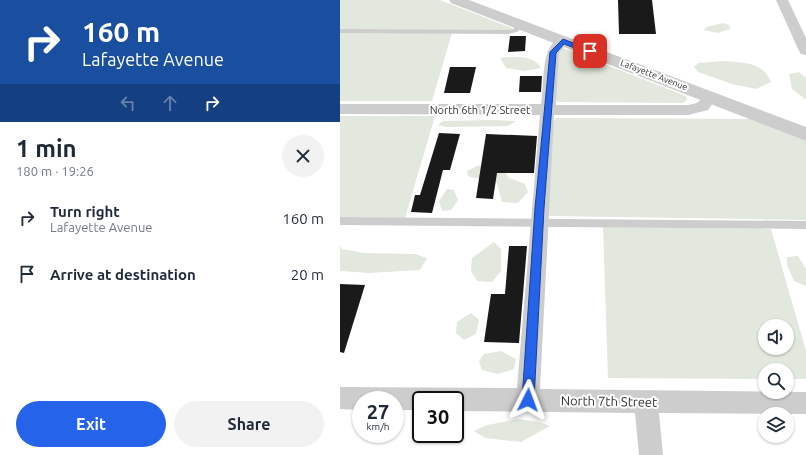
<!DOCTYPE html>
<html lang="en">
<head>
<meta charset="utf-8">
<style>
  body { margin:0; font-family:Ubuntu,sans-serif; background:#f2f2f3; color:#1f2937; height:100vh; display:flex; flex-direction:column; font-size:15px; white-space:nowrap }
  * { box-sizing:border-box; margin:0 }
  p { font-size:13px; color:#747a83 }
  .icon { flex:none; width:22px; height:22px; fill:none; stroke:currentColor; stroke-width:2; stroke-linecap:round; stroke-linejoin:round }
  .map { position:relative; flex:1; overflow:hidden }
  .side { display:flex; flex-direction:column; background:#fff; width:340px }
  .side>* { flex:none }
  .hud { background:#1a4fa0; color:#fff; overflow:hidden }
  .controls { position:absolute; left:418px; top:319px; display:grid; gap:8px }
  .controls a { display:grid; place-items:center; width:36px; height:36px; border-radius:50%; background:#fff; box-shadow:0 1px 3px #0004; font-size:20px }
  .speed { position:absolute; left:12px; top:391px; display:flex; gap:8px; font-size:20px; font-weight:700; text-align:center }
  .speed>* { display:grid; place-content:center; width:52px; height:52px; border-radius:50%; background:#fff; box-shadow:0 1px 3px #0004; line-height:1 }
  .speed small { font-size:10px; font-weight:400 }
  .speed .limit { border:2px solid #111; border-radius:6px; background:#fff; color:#111 }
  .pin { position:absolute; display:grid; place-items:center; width:34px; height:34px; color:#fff; margin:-17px; border-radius:8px; box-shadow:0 2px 6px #0006 }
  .me { position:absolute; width:44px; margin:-22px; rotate:3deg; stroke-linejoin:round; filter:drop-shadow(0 0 3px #0008) }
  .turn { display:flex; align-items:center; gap:14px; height:84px; padding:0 16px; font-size:18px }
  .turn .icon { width:52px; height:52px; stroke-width:2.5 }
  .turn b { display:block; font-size:28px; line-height:34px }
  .lanes { display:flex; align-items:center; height:38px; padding:0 16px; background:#0003; justify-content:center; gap:20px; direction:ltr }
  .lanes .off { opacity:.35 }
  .round { display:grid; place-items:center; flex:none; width:42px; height:42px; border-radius:21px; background:#f2f2f3 }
  .headline { display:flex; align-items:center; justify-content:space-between; height:68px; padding:0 16px }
  h1 { font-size:24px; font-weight:700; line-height:30px }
  .button { display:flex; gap:8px; margin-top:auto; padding:8px 16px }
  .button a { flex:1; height:46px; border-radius:24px; background:#2563eb; color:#fff; font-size:16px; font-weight:700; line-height:46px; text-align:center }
  .button a+a { background:#f2f2f3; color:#1f2937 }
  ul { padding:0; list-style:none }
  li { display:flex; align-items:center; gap:12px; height:56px; padding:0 16px }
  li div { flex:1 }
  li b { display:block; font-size:15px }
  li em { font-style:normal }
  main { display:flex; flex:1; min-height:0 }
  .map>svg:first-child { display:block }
  .green { fill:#e2e8dd; fill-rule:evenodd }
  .building { fill:#1a1a1a }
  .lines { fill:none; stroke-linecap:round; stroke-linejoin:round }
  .service { fill:#cdcdcd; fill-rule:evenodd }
  .minor { fill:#cdcdcd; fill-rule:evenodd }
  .tertiary { fill:#cdcdcd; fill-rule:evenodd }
  .route { fill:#2563eb; stroke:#184099 }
  .labels { text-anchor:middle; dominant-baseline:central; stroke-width:4; stroke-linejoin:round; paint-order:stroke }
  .far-street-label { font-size:9px; fill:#333; stroke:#fff }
  .street-label { font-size:11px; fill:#333; stroke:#fff }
  .near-street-label { font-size:13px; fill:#333; stroke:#fff }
</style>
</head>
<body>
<main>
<section class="side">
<div class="hud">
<div class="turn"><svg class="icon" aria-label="right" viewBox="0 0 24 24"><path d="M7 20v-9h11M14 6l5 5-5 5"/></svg><div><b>160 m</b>Lafayette Avenue</div></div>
<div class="lanes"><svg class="icon off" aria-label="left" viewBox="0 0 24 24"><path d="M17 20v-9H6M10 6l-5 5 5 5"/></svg><svg class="icon off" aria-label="ahead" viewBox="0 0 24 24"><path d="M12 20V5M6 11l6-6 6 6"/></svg><svg class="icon" aria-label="right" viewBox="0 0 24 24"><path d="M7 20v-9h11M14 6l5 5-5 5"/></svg></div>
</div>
<div class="headline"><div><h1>1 min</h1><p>180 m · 19:26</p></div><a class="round"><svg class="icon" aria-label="close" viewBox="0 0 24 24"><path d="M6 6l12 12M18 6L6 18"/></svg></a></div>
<ul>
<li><svg class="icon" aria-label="right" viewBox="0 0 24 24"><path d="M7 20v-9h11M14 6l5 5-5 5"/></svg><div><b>Turn right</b><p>Lafayette Avenue</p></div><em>160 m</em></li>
<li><svg class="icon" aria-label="arrive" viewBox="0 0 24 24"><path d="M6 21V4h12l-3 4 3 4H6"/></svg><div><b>Arrive at destination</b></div><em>20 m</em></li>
</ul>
<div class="button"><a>Exit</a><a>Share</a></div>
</section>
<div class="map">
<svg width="466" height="455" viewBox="0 0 466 455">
  <rect width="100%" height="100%" fill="#fff"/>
  <g class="green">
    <path d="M0,0h100l72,28 -2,2h-170z"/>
    <path d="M383,23l6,2 1,4 -12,4 -14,-3 2,-3z"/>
    <path d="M0,33h112l-20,68h-92z"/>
    <path d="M223,48l123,48 1,4 -4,3 -125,-1 -2,-2 2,-47z"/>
    <path d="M168,57c13,0 26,-1 33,11l-16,3 -19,-3 -6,-10z"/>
    <path d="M384,61c20,2 38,0 47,21l-15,7 -24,-5 -34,-12 -4,-5 4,-4z"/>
    <path d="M459,72l7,6v22l-14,-11 -3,-15z"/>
    <path d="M0,116h95l-30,102 -65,-1z"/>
    <path d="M216,118l194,1 56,22v79l-257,-4 -2,-2 5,-90z"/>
    <path d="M153,120l23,1 -8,5 -62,1 -8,-2 5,-4z"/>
    <path d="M149,164l14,4 6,10 16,6 3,8 -10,11 -16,-1 -5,-19c-10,-6 -19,-3 -29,-7l-1,-5 10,-5z"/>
    <path d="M107,189l7,1 4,10 -7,10 -9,1 -3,-10z"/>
    <path d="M263,227l168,2 35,122v28h-19v-9h-22v9l-157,-1zM425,326h22v22h-22z"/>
    <path d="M154,242l7,7v22l-9,11 -15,-1 -6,-10 1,-13z"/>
    <path d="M0,246l2,3 22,4 51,1 12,4 -7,12 -51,3 -29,-2z"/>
    <path d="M458,256l8,13v17l-12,-5 -7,-16v-8z"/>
    <path d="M131,313l8,7 -3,14 -12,6 -8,-7 1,-11z"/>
    <path d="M161,351l15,8 -2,10 -16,5 -16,-4 -3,-9 5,-7z"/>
    <path d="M179,419l20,3 11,4 -29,16 -36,-4 -11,-7 13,-6z"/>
  </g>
  <g class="building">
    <path d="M278,0h34l4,34h-37z"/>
    <path d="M170,36h16l-1,15 -17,1z"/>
    <path d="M110,67h26l-6,26h-26z"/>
    <path d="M180,76h22l-1,16h-22z"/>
    <path d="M99,133l21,1 -10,36h-7l-11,43 -21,-1 4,-17h5z"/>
    <path d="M146,134l51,2 -3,37h-37l-4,26 -17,-1z"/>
    <path d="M169,246h18l-8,97 -35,-1 7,-48h14z"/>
    <path d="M0,284l25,1 -21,68 -4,-1z"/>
  </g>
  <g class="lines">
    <g class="service">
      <path d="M180,24l5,1 -8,7 -9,2 -168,-1v-4l168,1 5,-1z"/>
      <path d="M0,217l466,4v8l-466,-4z"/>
    </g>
    <g class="minor">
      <path d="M436,0h12l18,38v17l-5,-1 -2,-3z"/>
      <path d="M223,37l6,4 -10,12 -3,52h132c3,-1 8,-1 10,-3 7,-5 6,-11 17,-8l2,3 -9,13 -20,5h-134l-14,274 266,3v22l-147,-1 4,42h-24l-4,-42 -180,-2v-11h-34v10h-26v-10h-34v10l-21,-1v-22l177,1 23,-273 -200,-1v-10h201c4,-19 -2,-61 22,-67z"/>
    </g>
    <path class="tertiary" d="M109,0h20l337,127v14l-355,-138z"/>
  </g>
  <path class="route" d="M223,39l31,12 -6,2 -24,-9 -8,9 -12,155 -10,192 -2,4 -4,1 -4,-1 -2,-4 13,-192 15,-156z"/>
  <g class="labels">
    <g class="far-street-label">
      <text transform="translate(314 75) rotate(21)">Lafayette Avenue</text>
    </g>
    <g class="street-label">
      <text x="140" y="110">North 6th 1/2 Street</text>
    </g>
    <g class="near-street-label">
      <text transform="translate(269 401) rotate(1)">North 7th Street</text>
    </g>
  </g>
</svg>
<div class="controls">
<a><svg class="icon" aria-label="sound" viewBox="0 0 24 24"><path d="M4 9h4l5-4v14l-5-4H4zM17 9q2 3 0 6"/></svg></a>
<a><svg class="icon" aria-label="search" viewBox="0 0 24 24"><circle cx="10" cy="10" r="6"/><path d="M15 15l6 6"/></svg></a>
<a><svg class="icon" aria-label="layers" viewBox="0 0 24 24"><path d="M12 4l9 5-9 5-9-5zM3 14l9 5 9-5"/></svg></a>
</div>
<div class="speed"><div>27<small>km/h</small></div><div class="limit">30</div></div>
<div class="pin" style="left:250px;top:51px;background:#d93025"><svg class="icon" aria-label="arrive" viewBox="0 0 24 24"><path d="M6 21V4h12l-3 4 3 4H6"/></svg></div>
<svg class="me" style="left:188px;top:400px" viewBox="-20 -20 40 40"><path d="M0-17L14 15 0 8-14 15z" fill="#2563eb" stroke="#fff" stroke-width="4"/></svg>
</div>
</main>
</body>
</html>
